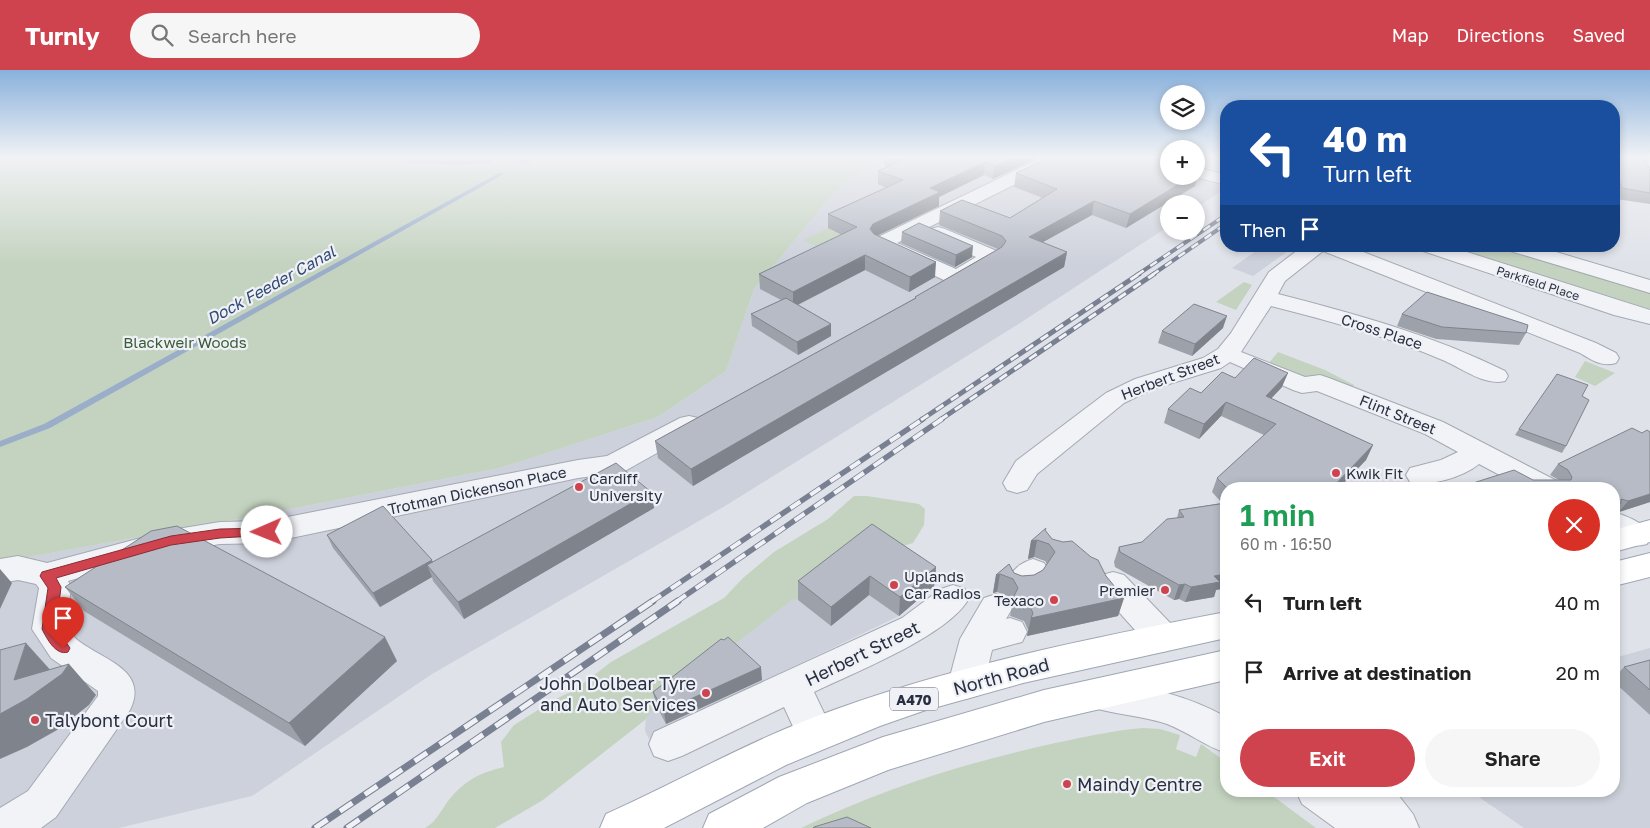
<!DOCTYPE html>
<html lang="en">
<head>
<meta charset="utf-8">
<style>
  body { margin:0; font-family:"Golos Text",sans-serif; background:#f6f6f6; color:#222; height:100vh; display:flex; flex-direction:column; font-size:19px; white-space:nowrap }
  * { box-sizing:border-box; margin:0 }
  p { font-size:16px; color:#767676 }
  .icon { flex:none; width:28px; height:28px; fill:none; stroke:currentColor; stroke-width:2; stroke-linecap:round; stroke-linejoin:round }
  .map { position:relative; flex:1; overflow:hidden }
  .sheet { position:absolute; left:1220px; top:412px; width:400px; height:315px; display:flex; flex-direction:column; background:#fff; border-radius:20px; box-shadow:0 2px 8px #0003 }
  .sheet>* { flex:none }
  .hud { position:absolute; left:1220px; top:30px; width:400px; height:152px; border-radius:20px; box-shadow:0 2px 8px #0003; background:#1a4fa0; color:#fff; overflow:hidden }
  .tools { position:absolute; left:1160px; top:15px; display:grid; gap:10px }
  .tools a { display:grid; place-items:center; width:45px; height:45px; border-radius:50%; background:#fff; box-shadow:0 2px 8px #0003; font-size:25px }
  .pin { position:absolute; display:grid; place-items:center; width:42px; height:42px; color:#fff; margin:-51px -21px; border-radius:50% 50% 50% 0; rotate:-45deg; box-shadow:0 0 5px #0007 }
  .pin .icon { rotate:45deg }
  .me { position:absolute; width:55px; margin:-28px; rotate:269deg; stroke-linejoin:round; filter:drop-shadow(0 0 4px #0008) }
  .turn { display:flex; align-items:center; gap:18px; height:105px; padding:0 20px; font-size:22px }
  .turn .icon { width:65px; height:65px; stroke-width:2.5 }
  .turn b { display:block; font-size:35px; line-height:42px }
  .then { display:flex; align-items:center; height:48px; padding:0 20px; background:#0003; gap:10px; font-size:19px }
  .round { display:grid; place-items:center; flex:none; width:52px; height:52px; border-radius:26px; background:#f6f6f6 }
  .summary { display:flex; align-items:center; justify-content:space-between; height:85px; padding:0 20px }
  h1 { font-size:30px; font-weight:600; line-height:38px; color:#1e9e55 }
  .action { display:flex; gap:10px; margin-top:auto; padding:10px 20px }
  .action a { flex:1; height:58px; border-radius:30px; background:#cf434e; color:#fff; font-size:20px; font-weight:600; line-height:58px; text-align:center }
  .action a+a { background:#f6f6f6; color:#222 }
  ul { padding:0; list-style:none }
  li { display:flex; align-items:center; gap:15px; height:70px; padding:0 20px }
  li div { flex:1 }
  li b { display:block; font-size:19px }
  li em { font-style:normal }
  header { display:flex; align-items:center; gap:30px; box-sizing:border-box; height:70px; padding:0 25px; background:#cf434e; color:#fff }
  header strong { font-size:24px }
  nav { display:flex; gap:28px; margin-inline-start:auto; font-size:18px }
  .search { width:350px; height:45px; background:#f6f6f6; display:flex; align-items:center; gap:12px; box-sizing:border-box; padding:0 18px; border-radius:28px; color:#767676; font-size:19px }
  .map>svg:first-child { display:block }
  .built { fill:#cdd1db }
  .green { fill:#c4d3c0 }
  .water { fill:#9aadc9 }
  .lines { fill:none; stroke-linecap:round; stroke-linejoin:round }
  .stream { fill:#9aadc9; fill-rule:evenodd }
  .minor-casing { stroke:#a4a9b3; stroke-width:2 }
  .major-casing { stroke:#9ea6b5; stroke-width:2 }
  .minor { fill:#f2f3f7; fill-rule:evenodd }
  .major { fill:#fff; fill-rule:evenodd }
  .rail-far3-casing { stroke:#798092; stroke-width:4 }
  .rail-far2-casing { stroke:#798092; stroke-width:5 }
  .rail-far1-casing { stroke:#798092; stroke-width:5.5 }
  .rail-casing { stroke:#798092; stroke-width:7 }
  .rail-far3 { stroke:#eff1f6; stroke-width:2.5; stroke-dasharray:8; stroke-linecap:butt }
  .rail-far2 { stroke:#eff1f6; stroke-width:3; stroke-dasharray:9; stroke-linecap:butt }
  .rail-far1 { stroke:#eff1f6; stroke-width:4; stroke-dasharray:12; stroke-linecap:butt }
  .rail { stroke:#eff1f6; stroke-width:5; stroke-dasharray:15; stroke-linecap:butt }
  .wall { fill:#9da1aa }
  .shaded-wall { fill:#7f838b }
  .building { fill:#b6bbc6; stroke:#7f838b }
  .route { fill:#cf434e; stroke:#872c33 }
  .poi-dot { fill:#cf434e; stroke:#eff1f6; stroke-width:2 }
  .labels { text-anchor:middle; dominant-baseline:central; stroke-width:4.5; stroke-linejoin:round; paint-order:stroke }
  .far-street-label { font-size:12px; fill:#282f40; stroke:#eff1f6 }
  .shield { fill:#eff1f6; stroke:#646977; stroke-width:1 }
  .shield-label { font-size:14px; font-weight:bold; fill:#282f40 }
  .street-label { font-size:15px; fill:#282f40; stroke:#eff1f6 }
  .park-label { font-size:15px; fill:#3a5c35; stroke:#eff1f6 }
  .poi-label { font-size:15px; fill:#282f40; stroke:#eff1f6; text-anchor:start }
  .water-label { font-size:16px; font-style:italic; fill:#324b74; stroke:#eff1f6 }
  .near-street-label { font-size:18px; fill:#282f40; stroke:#eff1f6 }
  .near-poi-label { font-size:18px; fill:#282f40; stroke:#eff1f6; text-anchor:start }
</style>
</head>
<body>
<header>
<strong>Turnly</strong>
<div class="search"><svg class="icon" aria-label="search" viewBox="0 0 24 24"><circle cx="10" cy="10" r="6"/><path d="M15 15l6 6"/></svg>Search here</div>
<nav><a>Map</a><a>Directions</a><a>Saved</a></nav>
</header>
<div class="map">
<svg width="1650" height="758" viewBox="0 0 1650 758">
  <rect width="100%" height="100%" fill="#dfe2e9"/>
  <g class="built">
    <path d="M881,88h248l40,18h21l36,12 -30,20v-4h-27v22l-152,99 -292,181 -293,168 -180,122 -133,32h-119v-266l218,-39 282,-55 158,-51 68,-46 28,-82 80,-96z"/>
    <path d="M1263,176h32l-42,30 -21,-8z"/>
    <path d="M866,466l72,47 -39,33 -231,111 -19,12 -4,-8 2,-30z"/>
    <path d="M1650,578v180h-126l-54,-37h144v-133z"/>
  </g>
  <g class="green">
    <path d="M0,88h386l24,5 42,2 37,-1 8,-5h19l-2,3 13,1 14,-5h340l-47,35 -80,96 -28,82 -68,46 -158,51 -282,55 -218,39z"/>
    <path d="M828,158l37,17 -26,13 -36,-18z"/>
    <path d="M1447,176h51l152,46v17z"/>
    <path d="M1244,212l8,3 -16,25 -20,-8z"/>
    <path d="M1278,282l47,18 29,15 -3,5 -54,-13 -30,-12z"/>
    <path d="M1585,291l30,12 -20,13 -20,-9z"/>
    <path d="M854,426h13l52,8 6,5 -1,16 -11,18 -10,3 -105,54 -5,-1 -137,106 -11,15 -102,80 -48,28h-70c12,-7 15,-16 23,-27 16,-20 31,-28 56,-34l-3,-25 13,-17 40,-25 22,-11 35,-27 113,-64 19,-20 31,-26 54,-33z"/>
    <path d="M1143,658l17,1 20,6 -4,14 20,8 5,-13 25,18v29h40l50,37h-515c77,-37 157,-63 241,-82 33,-7 66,-15 101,-18z"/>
  </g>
  <path class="water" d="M386,88h155l-14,5 -13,-1 1,-3h-18l-8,5 -37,1 -42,-2z"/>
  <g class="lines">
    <path class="stream" d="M499,103l5,1 -454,254 -50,19v-6l44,-17z"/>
    <defs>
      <g id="minor">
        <path d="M1041,88h21l-2,4 -163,81 59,26 20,-12 -45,-20 -3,-4 3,-4 7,-2 7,2 54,23 3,4 -3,4c-15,10 -33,26 -51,22l-74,-35 -3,-4 3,-4z"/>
        <path d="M1196,97l30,8v10l-34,-9h4z"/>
        <path d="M1303,176h45l248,97 20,10 3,5 -3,5c-15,4 -24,-3 -36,-10l-257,-102 -38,30 -7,13c78,20 154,41 227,77l3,5 -3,5c-20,5 -42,-12 -60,-20 -56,-24 -115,-40 -174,-55l-30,46 64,25 15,-2 9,3 114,44 116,60 4,7h-37l-47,-25c-16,13 -49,23 -69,18l-4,-7 4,-7 31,-8 17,-8 -33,-18 -108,-43 -15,2 -9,-3 -63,-28 -9,6 -68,21 -29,14 -87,71 -10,16 -10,3 -10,-3 -4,-7 13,-22 90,-68 29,-14 68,-21 15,-9 13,-16 38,-61z"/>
        <path d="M1417,176h31l202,64v14l-36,-9 -194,-65z"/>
        <path d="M1504,176h32l114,34v13l-143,-43z"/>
        <path d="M689,346l9,2 4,6 -4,6 -75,42 -45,6 -311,65 -47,1 -49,8 -103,29 3,6 -5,39c3,4 6,9 10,13 24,20 74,30 54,71l-74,107 -15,11h-41v-20l28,-17 70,-95v-5l-47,-33 -19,-29 7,-41 -3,-4 -18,-4 -18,3v-24l18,-3 29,7 124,-33 49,-8 47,-1 311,-61 29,-4 73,-38z"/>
        <path d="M1614,442c12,4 29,10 36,22l-3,10c-14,4 -21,0 -33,-7z"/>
        <path d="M1033,489l11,4 5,8c-10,17 -18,25 -37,19l-5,-9c6,-12 13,-18 26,-22z"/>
        <path d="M1113,502l11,3 51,53 5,10 -5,10 -12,4 -12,-4 -49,-55 -5,-9 5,-9z"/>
        <path d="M953,515l12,4 4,9c-19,37 -116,75 -155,94l20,42 -6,12 -13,5 -13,-5 -18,-39 -102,49 -14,5 -14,-5 -5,-12 5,-12 248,-114 39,-29z"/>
        <path d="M996,524l12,4 5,9 -7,12 4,-1 12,4 5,10 -5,10 -30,8 -8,34 -5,11 -13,4 -13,-4 -5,-11 12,-45 24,-41z"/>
        <path d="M1101,609c43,7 86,16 125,38v36c-21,-7 -38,-21 -59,-29 -26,-9 -53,-9 -79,-18l-5,-11 5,-11z"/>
        <path d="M1296,721h99l18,23 6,14h-84l-33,-24z"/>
      </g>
      <g id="major">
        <path d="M1650,450v22l-36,10v-22z"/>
        <path d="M1650,483v24l-36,9v-24z"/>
        <path d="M1226,542v26l-203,45 -100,28 -43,15 -94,39 -122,63h-64l6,-14c69,-31 136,-69 206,-96 134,-51 274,-79 414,-106z"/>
        <path d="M1226,580v30l-182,42 -156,48 -81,33 -44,25h-60l6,-14 70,-37 104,-40 161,-47z"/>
      </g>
    </defs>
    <use href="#minor" class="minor-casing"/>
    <use href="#major" class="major-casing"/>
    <use href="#minor" class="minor"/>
    <use href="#major" class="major"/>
    <defs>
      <g id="rail-far3">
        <path d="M1137,205l89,-60"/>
        <path d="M1152,205l74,-51"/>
      </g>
      <g id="rail-far2">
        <path d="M921,350l218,-146"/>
        <path d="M940,350l214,-146"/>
      </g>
      <g id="rail-far1">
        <path d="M651,532l272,-183"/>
        <path d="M676,532l266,-183"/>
      </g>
      <g id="rail">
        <path d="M315,758l338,-227"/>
        <path d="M347,758l331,-227"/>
      </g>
    </defs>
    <use href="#rail-far3" class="rail-far3-casing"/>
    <use href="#rail-far2" class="rail-far2-casing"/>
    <use href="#rail-far1" class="rail-far1-casing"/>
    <use href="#rail" class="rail-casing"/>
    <use href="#rail-far3" class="rail-far3"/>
    <use href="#rail-far2" class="rail-far2"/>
    <use href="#rail-far1" class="rail-far1"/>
    <use href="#rail" class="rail"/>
  </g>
  <g class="wall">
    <path d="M884,88h153l-44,21 -9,-4 -45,22v9l-62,30 58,41 -26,15 -44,-22 -67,35 33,31 -33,19 -46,-29 -1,-12 30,-14 -21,-11 -1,-15 83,-39 -14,-7v-14l58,-26 -8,-4v-13l10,-4 -4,-2z"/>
    <path d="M1048,88h111l-1,2 37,26 -69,42 -34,-13 -49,27 24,10 -3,15 -371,219 -35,-28 -3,-17 260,-143v-1l83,-48 -59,-24 1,-14 70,7 33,-20 -29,-11 2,-14z"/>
    <path d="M1614,88l36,13v33l-34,-5 -2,-6z"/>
    <path d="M902,162l70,25 -17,10 -54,-24z"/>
    <path d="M1402,244l124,19 -7,12 -83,-6 -39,-13z"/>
    <path d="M1223,258l-31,28 -34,-13 4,-12z"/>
    <path d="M1282,317l-11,12 102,46 -7,15 -28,29h-112v99l-10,2 -2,7 -29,5 -6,-3 -5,1 -59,-33 -1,-5 5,-15 23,-5 35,-24 2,-8 43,-7 -10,-11 5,-14 47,-43 -43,-19 -22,23 -35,-16 4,-14 33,-16z"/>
    <path d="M1582,326l-16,50 -4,7 -47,-18 4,-6z"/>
    <path d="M1558,394l92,38 -31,10 -150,-25 1,-3 63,-4h26l-9,-5z"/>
    <path d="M651,422l3,16 -190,111 -31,-38 -1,-4 -52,30 -47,-59 -6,-13 106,27z"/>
    <path d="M1045,460l7,9 54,37 18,22 -6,18 -91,20 1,-6 -4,-9 -14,-5 3,-14 -3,-5 -13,-5 -4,1 3,-18 13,-11 5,9 8,3 12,-1 9,-5 4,-6 -2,-3 -11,-4 -6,2 3,-18z"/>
    <path d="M936,497l-2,19 -35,30 -30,-21 -38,31 -33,-26v-19z"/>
    <path d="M65,517l332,74 -92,85 -221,-135z"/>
    <path d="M1650,590v55l-36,-33v-4l10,-11z"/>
    <path d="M762,610l-96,44 -10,-19 -3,-13z"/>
  </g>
  <g class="shaded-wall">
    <path d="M1012,88h25l-44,21 2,-13z"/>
    <path d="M985,92l-1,13 -45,22v9l-67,32 -2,-9 3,-5 57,-36z"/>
    <path d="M1199,102l-4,14 -69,42 4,-14 62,-38h4v-2z"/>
    <path d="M1094,131l-2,14 -65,36 2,-14z"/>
    <path d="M973,176l-1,11 -17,10 1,-12z"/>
    <path d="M1067,182l-3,15 -371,219 -2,-17z"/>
    <path d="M865,185v15l-72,37v-15z"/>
    <path d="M936,192l-1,15 -26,15 1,-15z"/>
    <path d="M1227,246l-4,12 -31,28 3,-12z"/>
    <path d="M831,254v12l-33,19 -1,-13z"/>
    <path d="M1288,303l-6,14 -22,23 6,-14z"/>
    <path d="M1226,332l-5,14 -22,23 5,-15z"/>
    <path d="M1373,375l-7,15 -28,29h-7z"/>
    <path d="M651,422l3,16 -190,111 -6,-17z"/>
    <path d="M1650,424v8l-31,10 9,-11z"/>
    <path d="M1621,433l-7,9v-7z"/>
    <path d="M1037,470l-3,17 -6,2 3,-18z"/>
    <path d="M432,490l6,14 -11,-9 5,12 -52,30 -7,-14z"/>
    <path d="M936,497l-2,19 -35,30 1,-19z"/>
    <path d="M0,499l12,14 -12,26z"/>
    <path d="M1000,504l-3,18 -4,1 3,-18z"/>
    <path d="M1226,504v14l-10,2 -2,7 -29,5 6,-15 23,-11z"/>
    <path d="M870,506l-1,19 -38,31v-19z"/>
    <path d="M1185,514l-6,15 -5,1 5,-15z"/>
    <path d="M1124,528l-6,18 -91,20 4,-18z"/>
    <path d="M385,567l12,24 -92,85 -16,-23z"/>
    <path d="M26,573l28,31 15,-10 27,31 -7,10 -32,25 -30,17 -27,12v-45l14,-34z"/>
    <path d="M761,597l1,13 -96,44 -2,-13z"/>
  </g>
  <g class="building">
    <path d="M901,88h111l-17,8 -10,-4 -55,26 10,4 -67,32 -3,5 4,5 62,28 -26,15 -45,-22 -72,37 -34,-18 98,-47 -29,-13 75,-34 -25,-9 27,-12z"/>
    <path d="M1048,88h106l15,5v13h23l-62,38 -36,-13 -65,36 38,15 -376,217 -36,-28 261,-143 -1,-1 87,-50 4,-6 -4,-5 -62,-25 22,-11 48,18 47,-29 -41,-16z"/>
    <path d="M1614,88h28l2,3h2l4,10v22l-28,-5 -8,-20z"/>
    <path d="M919,153l54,23 -17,9 -54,-23z"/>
    <path d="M1427,222l101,33 -2,8 -84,-6 -40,-13z"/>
    <path d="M786,228l45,26 -34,18 -46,-28z"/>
    <path d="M1194,234l33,12 -32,28 -33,-13z"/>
    <path d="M1254,288l34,15 -22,23 107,49 -42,44h-103l-11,-11 59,-54 -50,-22 -22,22 -36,-15 22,-21 11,5 21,-21 13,6z"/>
    <path d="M1557,304l31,11 -6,11 7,4 -23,46 -47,-17z"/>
    <path d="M1632,358l10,5 5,-3 3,2v62l-22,7 -7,-2v4l-7,2v-16h-153l11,-3 -2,-2 44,-14 19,10h38l1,-3 -4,-7 -10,-6z"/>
    <path d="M616,393l35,29 -193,110 -31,-37z"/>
    <path d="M1226,433v71l-12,2 6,6 -29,5 -6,-3 -6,1 -59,-33 -1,-5 23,-5 25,-23 17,-2 -5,-7z"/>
    <path d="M383,436l49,54 -59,33 -46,-58z"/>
    <path d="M872,454l64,43 -36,30 -30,-21 -39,31 -33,-26z"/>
    <path d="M177,456l208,111 -96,86 -224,-136 86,-56z"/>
    <path d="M1046,458l-1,2 7,9 11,3 9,-1 19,16 7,3 8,16 18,22 -93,20 2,-5 -5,-10 -15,-5 5,-10 -5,-9 -13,-5 -4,1 13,-11 5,9 8,3 12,-1 9,-5 12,-18 -6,-8 -12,-4 -6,1z"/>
    <path d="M728,567l33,30 -97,44 -11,-19 68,-53 3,1z"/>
    <path d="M26,573l-12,37 55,-16 -7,10 -35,25 -27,15v-64z"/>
    <path d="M1650,590v30l-26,-23z"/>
    <path d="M847,747l24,11h-58l1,-1z"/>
  </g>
  <linearGradient id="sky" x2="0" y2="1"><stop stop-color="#89b1dc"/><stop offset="0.45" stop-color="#f1f2f5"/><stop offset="1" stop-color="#f1f2f5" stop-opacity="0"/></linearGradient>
  <rect width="1650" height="194" fill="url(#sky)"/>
  <path class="route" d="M267,458l4,1 2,3 -2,3 -51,3 -49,7 -115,33 5,9 -5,41 14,20 -2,4c-12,4 -21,-13 -26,-23l6,-41 -8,-12 2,-4 129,-36 49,-7z"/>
  <g class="poi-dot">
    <circle cx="1336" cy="403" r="5"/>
    <circle cx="579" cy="417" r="5"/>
    <circle cx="894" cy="515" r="5"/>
    <circle cx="1165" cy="520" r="5"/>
    <circle cx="1054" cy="530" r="5"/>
    <circle cx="706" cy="623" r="5"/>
    <circle cx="35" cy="650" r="5"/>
    <circle cx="1067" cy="714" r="5"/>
  </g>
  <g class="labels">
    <g class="far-street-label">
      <text transform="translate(1538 213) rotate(18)">Parkfield Place</text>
    </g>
    <rect class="shield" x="890" y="617.5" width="48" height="23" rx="4"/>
    <g class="shield-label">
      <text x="914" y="629">A470</text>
    </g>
    <g class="street-label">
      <text transform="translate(1382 261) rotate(18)">Cross Place</text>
      <text transform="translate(1170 306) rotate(-21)">Herbert Street</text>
      <text transform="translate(1398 344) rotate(22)">Flint Street</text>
      <text transform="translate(477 420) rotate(-12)">Trotman Dickenson Place</text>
    </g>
    <g class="park-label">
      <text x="185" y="272">Blackweir Woods</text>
    </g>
    <g class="poi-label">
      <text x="1346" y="403">Kwik Fit</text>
      <text x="589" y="408">Cardiff<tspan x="589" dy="17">University</tspan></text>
      <text x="904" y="506">Uplands<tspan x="904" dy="17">Car Radios</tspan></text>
      <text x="1155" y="520" text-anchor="end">Premier</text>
      <text x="1044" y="530" text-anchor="end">Texaco</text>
    </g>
    <g class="water-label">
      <text transform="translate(271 215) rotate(-29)">Dock Feeder Canal</text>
    </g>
    <g class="near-street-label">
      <text transform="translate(862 583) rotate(-26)">Herbert Street</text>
      <text transform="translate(1001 606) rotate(-15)">North Road</text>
    </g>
    <g class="near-poi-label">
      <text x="696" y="613" text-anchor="end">John Dolbear Tyre<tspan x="696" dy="21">and Auto Services</tspan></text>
      <text x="45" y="650">Talybont Court</text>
      <text x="1077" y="714">Maindy Centre</text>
    </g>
  </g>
</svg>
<div class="tools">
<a><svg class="icon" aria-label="layers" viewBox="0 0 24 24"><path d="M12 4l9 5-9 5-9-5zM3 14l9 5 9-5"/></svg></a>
<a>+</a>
<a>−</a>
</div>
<div class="pin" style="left:63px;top:578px;background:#d93025"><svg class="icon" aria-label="arrive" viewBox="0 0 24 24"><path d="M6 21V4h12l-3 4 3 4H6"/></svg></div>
<svg class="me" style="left:267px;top:462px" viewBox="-20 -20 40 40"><circle r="19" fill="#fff"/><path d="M0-13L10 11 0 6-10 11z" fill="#cf434e"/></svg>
<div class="hud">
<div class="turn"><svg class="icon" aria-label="left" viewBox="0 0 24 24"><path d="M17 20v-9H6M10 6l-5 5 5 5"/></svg><div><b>40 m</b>Turn left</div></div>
<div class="then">Then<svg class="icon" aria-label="arrive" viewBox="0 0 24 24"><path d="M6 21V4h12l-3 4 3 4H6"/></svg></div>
</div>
<section class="sheet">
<div class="summary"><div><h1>1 min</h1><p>60 m · 16:50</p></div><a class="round" style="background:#d93025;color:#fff"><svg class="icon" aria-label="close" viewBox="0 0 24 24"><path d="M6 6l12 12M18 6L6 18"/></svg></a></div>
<ul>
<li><svg class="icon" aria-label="left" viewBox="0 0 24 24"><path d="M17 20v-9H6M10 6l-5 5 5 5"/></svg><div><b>Turn left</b></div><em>40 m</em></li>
<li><svg class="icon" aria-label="arrive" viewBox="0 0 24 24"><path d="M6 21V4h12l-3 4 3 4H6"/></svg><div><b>Arrive at destination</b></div><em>20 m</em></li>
</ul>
<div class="action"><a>Exit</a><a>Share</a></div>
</section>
</div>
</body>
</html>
